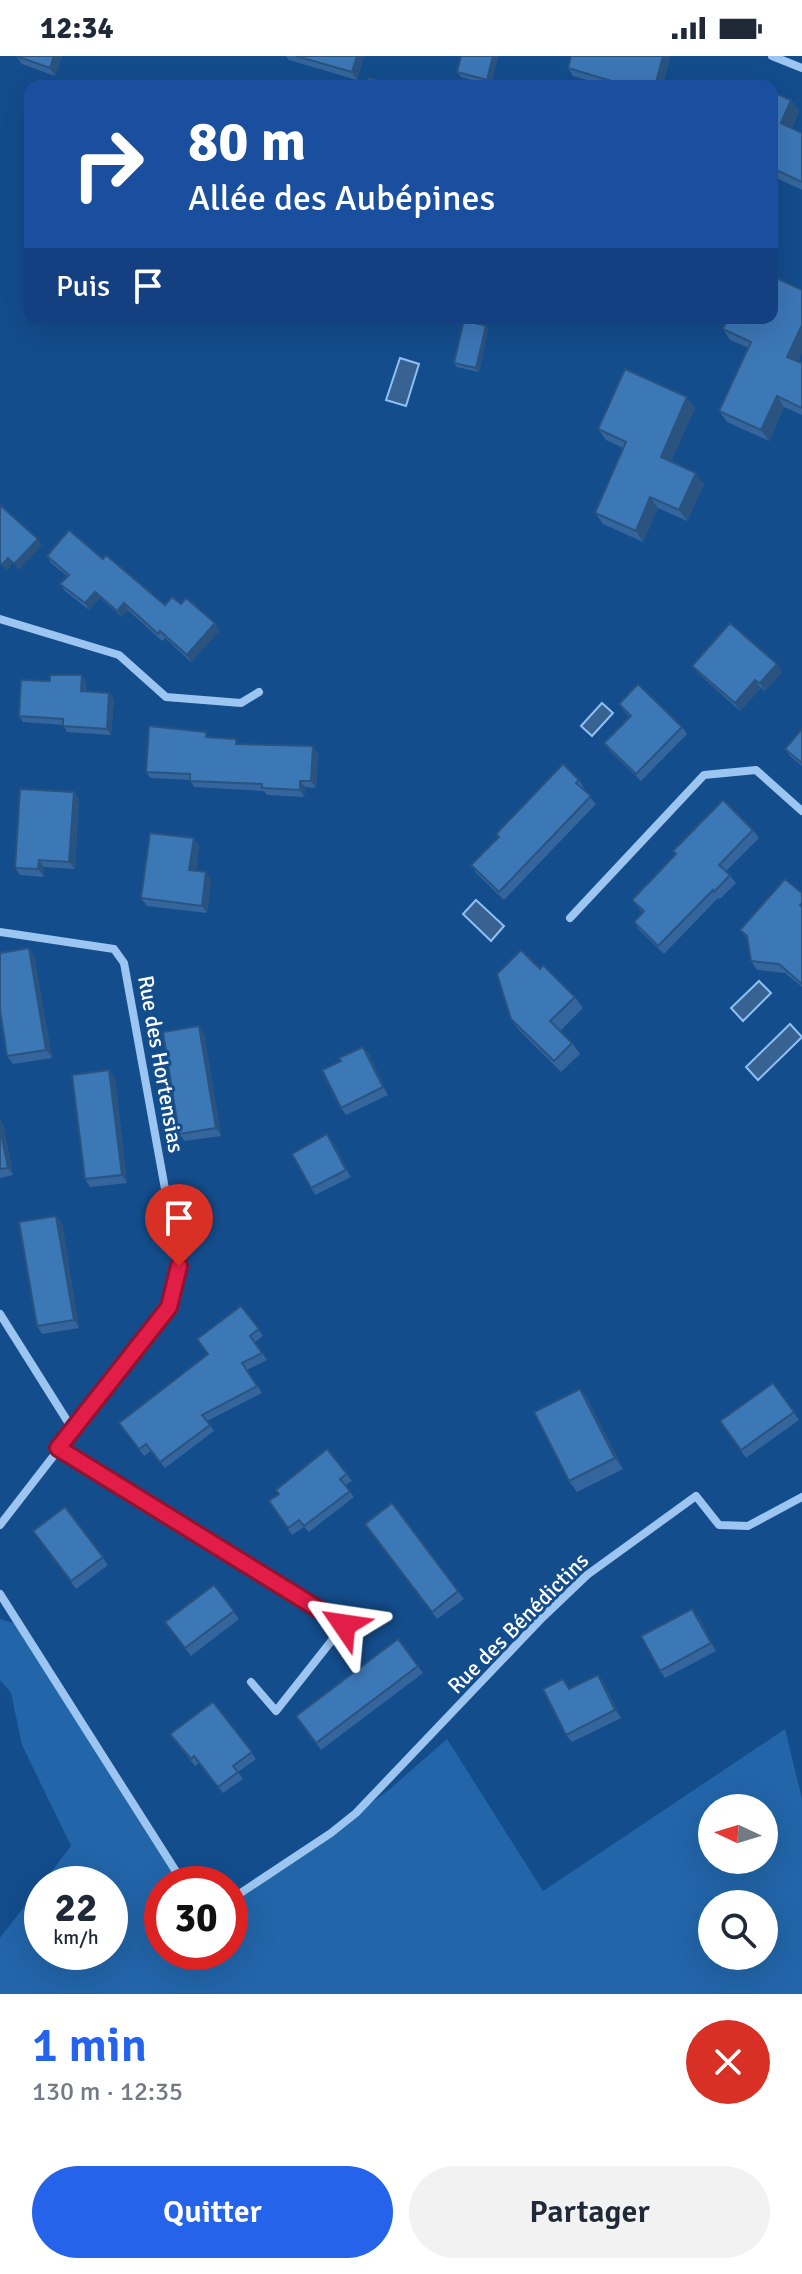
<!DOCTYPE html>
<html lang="fr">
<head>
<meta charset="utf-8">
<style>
  body { margin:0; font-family:Signika,sans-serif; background:#f2f2f3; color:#1f2937; height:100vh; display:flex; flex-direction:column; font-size:30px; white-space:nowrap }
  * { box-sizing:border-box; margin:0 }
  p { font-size:26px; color:#747a83 }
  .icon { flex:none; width:44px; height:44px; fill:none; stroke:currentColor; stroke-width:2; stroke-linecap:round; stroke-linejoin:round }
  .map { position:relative; height:1938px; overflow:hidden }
  .details { display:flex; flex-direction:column; background:#fff; flex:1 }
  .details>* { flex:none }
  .hud { position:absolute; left:24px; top:24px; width:754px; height:244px; border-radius:16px; box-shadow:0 8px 32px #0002; background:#1a4fa0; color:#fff; overflow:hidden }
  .needle { width:52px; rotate:274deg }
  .controls { position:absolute; left:698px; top:1738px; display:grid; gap:16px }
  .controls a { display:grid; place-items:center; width:80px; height:80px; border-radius:50%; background:#fff; box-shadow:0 8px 32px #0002; font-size:40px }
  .speed { position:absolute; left:24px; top:1810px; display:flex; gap:16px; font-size:40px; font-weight:700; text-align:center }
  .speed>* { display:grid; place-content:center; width:104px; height:104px; border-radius:50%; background:#fff; box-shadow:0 8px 32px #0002; line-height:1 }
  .speed small { font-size:20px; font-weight:400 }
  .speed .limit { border:12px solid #d22; background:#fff; color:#111 }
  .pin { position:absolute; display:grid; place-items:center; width:68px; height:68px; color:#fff; margin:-82px -34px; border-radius:50% 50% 50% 0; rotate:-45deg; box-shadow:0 0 8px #0007 }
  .pin .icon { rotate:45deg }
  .me { position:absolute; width:88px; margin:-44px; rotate:302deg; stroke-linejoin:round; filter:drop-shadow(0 0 6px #0008) }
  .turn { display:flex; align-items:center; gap:28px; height:168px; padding:0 32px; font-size:36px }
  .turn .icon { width:104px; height:104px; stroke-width:2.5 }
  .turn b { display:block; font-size:56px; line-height:68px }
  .then { display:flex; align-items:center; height:76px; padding:0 32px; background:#0003; gap:16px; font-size:30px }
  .round { display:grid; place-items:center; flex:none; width:84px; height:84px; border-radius:42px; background:#f2f2f3 }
  .overview { display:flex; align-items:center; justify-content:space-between; height:136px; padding:0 32px }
  h1 { font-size:48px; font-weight:600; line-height:60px; color:#2563eb }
  .action { display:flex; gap:16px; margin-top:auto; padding:16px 32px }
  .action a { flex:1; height:92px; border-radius:48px; background:#2563eb; color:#fff; font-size:32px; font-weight:600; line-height:92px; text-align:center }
  .action a+a { background:#f2f2f3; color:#1f2937 }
  .status { display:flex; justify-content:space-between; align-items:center; height:56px; padding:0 40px; background:#fff; direction:ltr }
  .status svg { height:22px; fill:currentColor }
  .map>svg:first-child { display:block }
  .green { fill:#2265a9; fill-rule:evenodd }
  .water { fill:#376291; stroke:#8dc1f4; stroke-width:2 }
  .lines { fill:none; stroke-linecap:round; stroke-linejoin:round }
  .street { stroke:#9cc6f1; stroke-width:8 }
  .wall { fill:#34669d }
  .shaded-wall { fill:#2a537f }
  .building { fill:#3c77b6; stroke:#2a537f; stroke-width:2 }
  .route-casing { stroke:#92132f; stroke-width:20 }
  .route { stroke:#e11d48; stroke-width:14 }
  .labels { text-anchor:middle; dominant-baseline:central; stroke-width:6; stroke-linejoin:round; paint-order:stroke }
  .street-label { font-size:22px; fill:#fff; stroke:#134d8c }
</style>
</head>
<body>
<div class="status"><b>12:34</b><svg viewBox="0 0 49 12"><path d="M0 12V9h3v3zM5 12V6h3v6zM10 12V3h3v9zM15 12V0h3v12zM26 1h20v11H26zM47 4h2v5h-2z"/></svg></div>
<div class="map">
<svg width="802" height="1938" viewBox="0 0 802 1938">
  <rect width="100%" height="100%" fill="#134d8c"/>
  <path class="green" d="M0,1563l20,6 164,259h-22v68h68v-52l101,-67 59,-44 57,-50 96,152 242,-162 17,70v195h-802v-56l71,-92 -49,-101 -11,-52 -11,-13zM712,1752h52v52h-52zM42,1828h68v68h-68zM712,1848h52v52h-52z"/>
  <g class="water">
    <path d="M400,302l19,6 -13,42 -20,-6z"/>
    <path d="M602,647l11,10 -21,23 -11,-10z"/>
    <path d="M476,844l28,26 -13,15 -28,-27z"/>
    <path d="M759,925l12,12 -28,28 -12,-13z"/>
    <path d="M790,968l12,13 -44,43 -12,-13z"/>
  </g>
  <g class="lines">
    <g class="street">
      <path d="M772,0l30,12"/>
      <path d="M0,563l119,36 47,42 75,6 18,-11"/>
      <path d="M570,862l134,-143 52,-5 46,41"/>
      <path d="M0,876l114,17 10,14 55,303 -10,41 -169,218"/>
      <path d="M0,1258l73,116"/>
      <path d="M58,1392l286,177 -68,86 -25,-29"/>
      <path d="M0,1538l184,290"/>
      <path d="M230,1844l101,-67 25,-20 186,-195 45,-43 109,-79 23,29 29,1 54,-29"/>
    </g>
  </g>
  <g class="wall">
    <path d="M16,0h46l-7,20 -33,-12z"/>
    <path d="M286,0h78l-7,24 -68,-20z"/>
    <path d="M498,0l-7,29 -30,-8 -4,-5z"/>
    <path d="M571,0h98l1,2 -8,28h-55l-34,-10 -5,-8z"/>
    <path d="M772,36l19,8 8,11 -7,17 10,5v57l-30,-14z"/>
    <path d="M488,273l-9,43 -22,-5 -3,-4z"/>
    <path d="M723,273l79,34v52l-18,-8 -15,34 -42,-19 -8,-11 30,-63 -19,-8z"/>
    <path d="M687,341l8,11 -24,53 33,23 -17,37 -29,-13 -15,34 -40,-18 -8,-11 28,-65 -17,-8 -8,-11z"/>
    <path d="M47,500l56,3 62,46 16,-1 39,26 -29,32 -26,-24 -3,3 -34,-31 -6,7 -22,-19 -11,12 -24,-19 -5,-7 7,-8 -16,-13z"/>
    <path d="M692,610l90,6 -17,19 -4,-3 -21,23 -42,-38z"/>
    <path d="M50,625h36v11l23,1 5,6 -3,36 -44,-3 -4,-7 -40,-3 -4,-6z"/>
    <path d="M619,648l63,23 5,7 -46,47 -31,-30 -6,-8 25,-26z"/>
    <path d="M802,673v37l-12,-10 -5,-7z"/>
    <path d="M210,681l30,7 78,9 -2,35 -11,-1 -1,10 -37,-2 -3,-4 -70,-4 -4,-7 -39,-2 -5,-6z"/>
    <path d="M579,724l5,8 -1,1 13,15 -92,96 -28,-27 -5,-8 27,-28 -2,-3z"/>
    <path d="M74,736l5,7 -4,70 -31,-2v10l-24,-2 -5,-7z"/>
    <path d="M753,774l6,8 -33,33 10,12 -16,16 -2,-1 -54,56 -25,-24 -5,-8 9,-9 -11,-13 44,-46 -3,-3z"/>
    <path d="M199,790l-3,25 10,1 5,8 -4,33 -60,-7 -6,-8z"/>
    <path d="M802,837v94l-17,-14 -28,-3 -6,-9 -3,-21 -8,-10z"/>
    <path d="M34,900l18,102 -39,6 -6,-8z"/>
    <path d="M575,941l8,11 -23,23 12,12 8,11 -19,18 -42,-42 -8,-11z"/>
    <path d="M204,978l17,102 -36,5 -6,-7z"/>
    <path d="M369,998l19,41 -42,20 -5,-7z"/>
    <path d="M115,1022l12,105 -37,4 -5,-8z"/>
    <path d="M0,1064l3,4 10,51 -13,3z"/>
    <path d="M332,1085l19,36 -36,18 -4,-7z"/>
    <path d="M62,1167l17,105 -37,6 -5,-8z"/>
    <path d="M241,1250l22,30 -8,6 12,18 -20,10 15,23 -55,28 7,10 -49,37 -14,-17 -7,5 -25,-33 89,-69z"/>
    <path d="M773,1327l26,37 -53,38 -26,-37z"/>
    <path d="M580,1333l8,11 35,69 -46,23 -8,-11z"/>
    <path d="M327,1393l25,32 -7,4 9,12 -45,35 -5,-5 -12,8 -23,-34 10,-7z"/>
    <path d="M392,1447l72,96 -27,20 -72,-95z"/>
    <path d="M65,1451l43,58 -32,24 -43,-58z"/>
    <path d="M214,1529l25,34 -48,37 -26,-34z"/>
    <path d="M698,1560l18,35 -51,27 -5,-7z"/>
    <path d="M398,1583l25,34 -102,77 -25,-34z"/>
    <path d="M598,1619l5,7 18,36 -49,24 -6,-7 4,-47z"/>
    <path d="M213,1646l43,57 -18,13 5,7 -20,14 -24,-30 -4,3 -20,-25z"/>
  </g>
  <g class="shaded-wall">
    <path d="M54,0h8l-7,20 -5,-8z"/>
    <path d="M357,0h7l-7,24 -5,-8z"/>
    <path d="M493,0h5l-7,29 -4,-5z"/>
    <path d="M663,0h6l1,2 -8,28h-7z"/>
    <path d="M791,44l8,11 -10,23 -8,-11z"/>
    <path d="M802,269v28l-7,15 -8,-11z"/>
    <path d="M486,270l2,3 -9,43 -3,-4z"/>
    <path d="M777,340l7,11 -15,34 -8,-11z"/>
    <path d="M687,341l8,11 -27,60 -7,-11z"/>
    <path d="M696,417l8,11 -17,37 -8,-11z"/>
    <path d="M650,441l8,11 -15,34 -7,-11z"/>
    <path d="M38,483l4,6 -23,25 -5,-6z"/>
    <path d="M8,502l4,7 -5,6 -5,-6z"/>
    <path d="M95,536l5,6 -11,12 -4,-7z"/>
    <path d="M124,547l4,7 -6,7 -5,-6z"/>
    <path d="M215,567l5,7 -29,32 -4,-7z"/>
    <path d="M777,608l5,8 -17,19 -5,-8z"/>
    <path d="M82,619l4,6 -1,16 -4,-6z"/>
    <path d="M755,624l6,8 -21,23 -5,-8z"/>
    <path d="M109,637l5,6 -3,36 -4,-6z"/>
    <path d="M313,690l5,7 -2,35 -5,-7z"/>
    <path d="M300,725l5,6 -1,10 -4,-7z"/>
    <path d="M74,736l5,7 -4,70 -6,-7z"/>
    <path d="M194,782l5,8 -4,32 -6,-8z"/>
    <path d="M39,804l5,7v10l-6,-8z"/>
    <path d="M206,816l5,8 -4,33 -5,-7z"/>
    <path d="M29,892l5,8 18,102 -6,-8z"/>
    <path d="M199,970l5,8 17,102 -5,-8z"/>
    <path d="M363,991l6,7 19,41 -5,-8z"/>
    <path d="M109,1014l6,8 12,105 -5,-8z"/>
    <path d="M0,1064l3,4 10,51 -5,-7 -8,-40z"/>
    <path d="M327,1078l5,7 19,36 -5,-7z"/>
    <path d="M56,1160l6,7 17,105 -5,-8z"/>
    <path d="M580,1333l8,11 35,69 -8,-11z"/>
    <path d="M692,1553l6,7 18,35 -5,-8z"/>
    <path d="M598,1619l5,7 18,36 -6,-8z"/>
  </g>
  <g class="building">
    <path d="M16,0h38l-4,12z"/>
    <path d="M296,0h61l-5,16z"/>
    <path d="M461,0h32l-6,24 -30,-8z"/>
    <path d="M571,0h92l-8,30h-27l-60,-18z"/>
    <path d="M369,22l28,8h-31z"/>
    <path d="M772,36l19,8 -10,23 21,10v49l-30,-14z"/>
    <path d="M772,220l30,14v35l-15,32 15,6v45l-25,-12 -16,34 -42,-19 32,-69 -28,-13 5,-11h44z"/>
    <path d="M464,264l22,6 -10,42 -22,-5z"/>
    <path d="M625,313l62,28 -26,60 35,16 -17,37 -29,-13 -14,34 -41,-18 31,-71 -28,-13z"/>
    <path d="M0,449l38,34 -24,25 -6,-6 -6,7 -2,-3z"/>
    <path d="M69,474l34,29 3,-4 59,50 7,-8 9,7 5,-6 29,25 -28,32 -27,-24 -2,3 -34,-31 -7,8 -22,-19 -10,11 -25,-19 9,-9 -22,-19z"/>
    <path d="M730,567l47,41 -17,19 -5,-3 -20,23 -43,-37z"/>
    <path d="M50,619h32l-1,16 28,2 -2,36 -44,-3v-7l-44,-3 2,-36 29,1z"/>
    <path d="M638,628l44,43 -46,47 -32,-31 27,-27 -12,-12z"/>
    <path d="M149,670l57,6v5l30,2v5l77,2 -2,35h-11v9l-38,-2v-4l-72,-3v-7l-44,-2z"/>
    <path d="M802,673v34l-17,-14z"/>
    <path d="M563,708l16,16 -3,3 15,13 -92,96 -28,-27 28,-28 -3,-3z"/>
    <path d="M20,733l54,3 -5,70 -30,-2 -1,9 -23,-1z"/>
    <path d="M723,744l30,30 -34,35 11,10 -16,17 -1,-2 -55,56 -24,-24 10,-11 -12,-11 44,-46 -3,-3z"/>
    <path d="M150,777l44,5 -5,32 17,2 -4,34 -61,-8z"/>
    <path d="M785,823l17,14v10l-2,2 2,2v77l-23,-20 -28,-3 -4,-25 -7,-6z"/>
    <path d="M29,892l17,102 -39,6 -7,-46v-57z"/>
    <path d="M521,894l19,19 3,-4 32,32 -25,24 22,22 -18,18 -43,-42 -14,-45z"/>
    <path d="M199,970l17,102 -37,6 -16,-102z"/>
    <path d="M363,991l20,40 -42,21 -19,-38 19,-9 -2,-3z"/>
    <path d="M109,1014l13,105 -37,4 -13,-104z"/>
    <path d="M0,1072l8,40 -8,1z"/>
    <path d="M327,1078l19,36 -35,18 -19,-34z"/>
    <path d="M56,1160l18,104 -37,6 -18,-104z"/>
    <path d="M241,1250l18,23 -9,7 12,17 -20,10 15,23 -55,29 8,10 -50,37 -14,-18 -7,5 -20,-26 89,-69 -11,-15z"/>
    <path d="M773,1327l21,29 -53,38 -21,-29z"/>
    <path d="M580,1333l35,69 -46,23 -35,-69z"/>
    <path d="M327,1393l20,25 -7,5 10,12 -46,35 -5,-6 -11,8 -19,-27 10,-7 -3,-4z"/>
    <path d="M392,1447l66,88 -26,21 -67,-88z"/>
    <path d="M65,1451l38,50 -32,24 -38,-50z"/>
    <path d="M214,1529l20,26 -49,37 -20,-26z"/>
    <path d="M692,1553l19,34 -51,28 -19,-35z"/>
    <path d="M398,1583l20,27 -102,77 -20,-27z"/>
    <path d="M598,1619l17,35 -49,25 -23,-46 20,-10 6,10z"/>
    <path d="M213,1646l39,50 -19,14 5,6 -20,15 -24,-31 -3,3 -21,-25z"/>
  </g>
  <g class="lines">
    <defs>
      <path id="route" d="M179,1210l-10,41 -111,141 286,177"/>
    </defs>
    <use href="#route" class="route-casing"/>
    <use href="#route" class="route"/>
  </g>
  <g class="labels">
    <g class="street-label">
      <text transform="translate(161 1008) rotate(80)">Rue des Hortensias</text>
      <text transform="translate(518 1567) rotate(-45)">Rue des Bénédictins</text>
    </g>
  </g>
</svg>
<div class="controls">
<a><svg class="needle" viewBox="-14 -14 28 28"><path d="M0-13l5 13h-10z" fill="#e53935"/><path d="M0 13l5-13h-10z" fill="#747a83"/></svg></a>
<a><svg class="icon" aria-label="search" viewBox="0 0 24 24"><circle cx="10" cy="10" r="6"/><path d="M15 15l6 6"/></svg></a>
</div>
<div class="speed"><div>22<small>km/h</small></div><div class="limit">30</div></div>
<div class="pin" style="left:179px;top:1210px;background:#d93025"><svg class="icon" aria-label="arrive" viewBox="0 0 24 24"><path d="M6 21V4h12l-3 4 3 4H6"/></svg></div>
<svg class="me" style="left:344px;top:1569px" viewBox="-20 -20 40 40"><path d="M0-17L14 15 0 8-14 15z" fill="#e11d48" stroke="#fff" stroke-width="4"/></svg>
<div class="hud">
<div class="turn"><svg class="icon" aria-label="right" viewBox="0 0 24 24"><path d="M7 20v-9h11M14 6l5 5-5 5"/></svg><div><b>80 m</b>Allée des Aubépines</div></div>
<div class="then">Puis<svg class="icon" aria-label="arrive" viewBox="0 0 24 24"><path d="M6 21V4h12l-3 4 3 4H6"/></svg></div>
</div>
</div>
<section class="details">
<div class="overview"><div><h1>1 min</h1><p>130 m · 12:35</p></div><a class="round" style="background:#d93025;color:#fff"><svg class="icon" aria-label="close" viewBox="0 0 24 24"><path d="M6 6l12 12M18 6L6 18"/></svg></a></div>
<div class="action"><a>Quitter</a><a>Partager</a></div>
</section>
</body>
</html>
